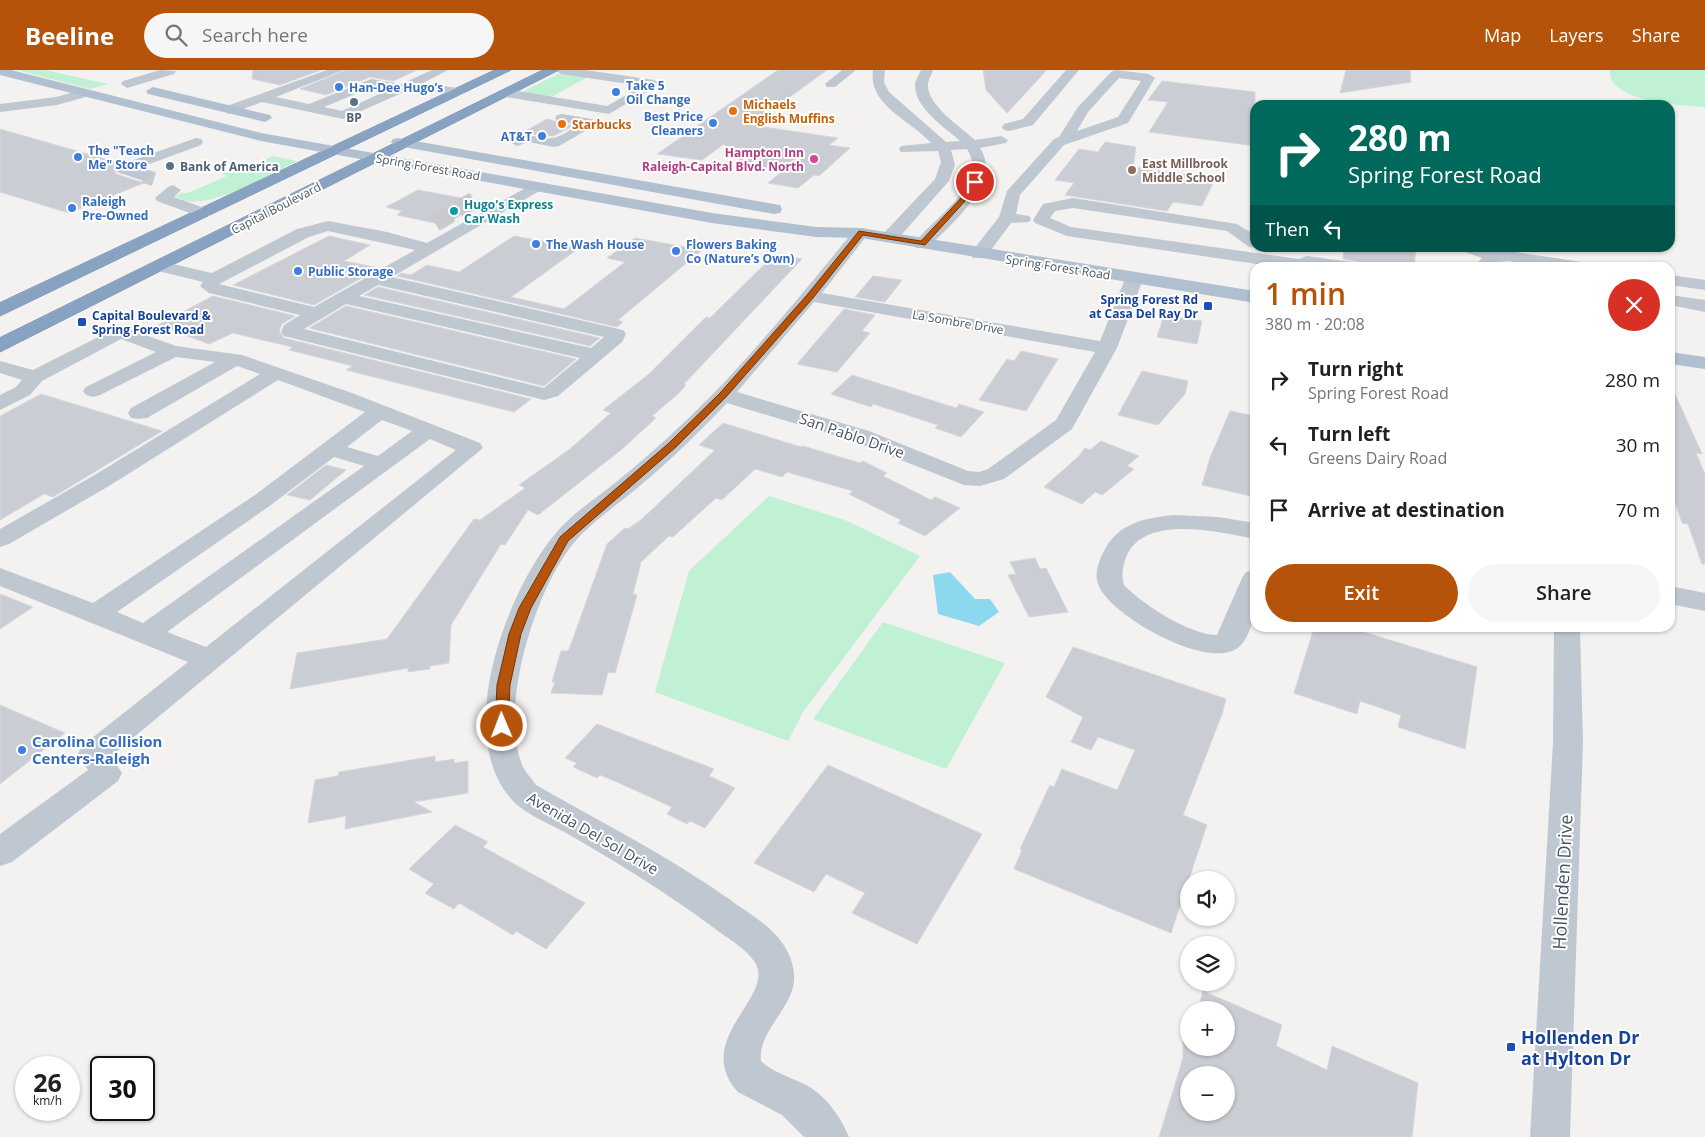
<!DOCTYPE html>
<html lang="en">
<head>
<meta charset="utf-8">
<style>
  body { margin:0; font-family:"Open Sans",sans-serif; background:#f6f6f6; color:#202124; height:100vh; display:flex; flex-direction:column; font-size:19px; white-space:nowrap }
  * { box-sizing:border-box; margin:0 }
  p { font-size:16px; color:#757577 }
  .icon { flex:none; width:28px; height:28px; fill:none; stroke:currentColor; stroke-width:2; stroke-linecap:round; stroke-linejoin:round }
  .map { position:relative; flex:1; overflow:hidden }
  .sheet { position:absolute; left:1250px; top:192px; width:425px; height:370px; display:flex; flex-direction:column; background:#fff; border-radius:15px; box-shadow:0 1px 4px #0004 }
  .sheet>* { flex:none }
  .top-card { position:absolute; left:1250px; top:30px; width:425px; height:152px; border-radius:15px; box-shadow:0 1px 4px #0004; background:#00695c; color:#fff; overflow:hidden }
  .buttons { position:absolute; left:1180px; top:801px; display:grid; gap:10px }
  .buttons a { display:grid; place-items:center; width:55px; height:55px; border-radius:50%; background:#fff; box-shadow:0 1px 4px #0004; font-size:25px }
  .speed { position:absolute; left:15px; top:986px; display:flex; gap:10px; font-size:25px; font-weight:700; text-align:center }
  .speed>* { display:grid; place-content:center; width:65px; height:65px; border-radius:50%; background:#fff; box-shadow:0 1px 4px #0004; line-height:1 }
  .speed small { font-size:12px; font-weight:400 }
  .speed .limit { border:2px solid #111; border-radius:8px; background:#fff; color:#111 }
  .pin { position:absolute; display:grid; place-items:center; width:42px; height:42px; color:#fff; margin:-21px; border:2px solid #fff; border-radius:50%; box-shadow:0 1px 5px #0007 }
  .me { position:absolute; width:55px; margin:-28px; rotate:359deg; stroke-linejoin:round; filter:drop-shadow(0 0 4px #0008) }
  .turn { display:flex; align-items:center; gap:18px; height:105px; padding:0 15px; font-size:22px }
  .turn .icon { width:65px; height:65px; stroke-width:2.5 }
  .turn b { display:block; font-size:35px; line-height:42px }
  .then { display:flex; align-items:center; height:48px; padding:0 15px; background:#0003; gap:10px; font-size:19px }
  .round { display:grid; place-items:center; flex:none; width:52px; height:52px; border-radius:26px; background:#f6f6f6 }
  .summary { display:flex; align-items:center; justify-content:space-between; height:85px; padding:0 15px }
  h1 { font-size:30px; font-weight:600; line-height:38px; color:#b45309 }
  .button { display:flex; gap:10px; margin-top:auto; padding:10px 15px }
  .button a { flex:1; height:58px; border-radius:30px; background:#b45309; color:#fff; font-size:20px; font-weight:600; line-height:58px; text-align:center }
  .button a+a { background:#f6f6f6; color:#202124 }
  ul { padding:0; list-style:none }
  li { display:flex; align-items:center; gap:15px; height:65px; padding:0 15px }
  li div { flex:1 }
  li b { display:block; font-size:19px }
  li em { font-style:normal }
  header { display:flex; align-items:center; gap:30px; box-sizing:border-box; height:70px; padding:0 25px; background:#b45309; color:#fff }
  header strong { font-size:24px }
  nav { display:flex; gap:28px; margin-inline-start:auto; font-size:18px }
  .search { width:350px; height:45px; background:#f6f6f6; display:flex; align-items:center; gap:12px; box-sizing:border-box; padding:0 18px; border-radius:28px; color:#757577; font-size:19px }
  .map>svg:first-child { display:block }
  .green { fill:#c0f1d4 }
  .water { fill:#8cd8ef }
  .building { fill:#cbcdd4; stroke:#d5d7dd; fill-rule:evenodd }
  .lines { fill:none; stroke-linecap:round; stroke-linejoin:round }
  .minor-tunnel-far1 { stroke:#c9cacd; stroke-width:14; stroke-dasharray:14 7; stroke-linecap:butt }
  .minor-tunnel { stroke:#c9cacd; stroke-width:18; stroke-dasharray:18 9; stroke-linecap:butt }
  .highway-casing { stroke:#748dad; stroke-width:1 }
  .minor { fill:#bfc8d1; fill-rule:evenodd }
  .major { fill:#b1c0d0; fill-rule:evenodd }
  .highway { fill:#88a2c1; fill-rule:evenodd }
  .route { fill:#b45309; stroke:#753606 }
  .shop-dot { fill:#3f7fe0; stroke:#fff; stroke-width:2 }
  .service-dot { fill:#5c6f8a; stroke:#fff; stroke-width:2 }
  .food-dot { fill:#e8710a; stroke:#fff; stroke-width:2 }
  .hotel-dot { fill:#d1479c; stroke:#fff; stroke-width:2 }
  .education-dot { fill:#8d6e63; stroke:#fff; stroke-width:2 }
  .culture-dot { fill:#0f9aa8; stroke:#fff; stroke-width:2 }
  .transit-dot { fill:#1a4fb4; stroke:#fff; stroke-width:2 }
  .labels { text-anchor:middle; dominant-baseline:central; stroke-width:4; stroke-linejoin:round; paint-order:stroke }
  .far-shop-label { font-size:12px; font-weight:bold; fill:#366cbe; stroke:#fff; text-anchor:start }
  .far-food-label { font-size:12px; font-weight:bold; fill:#c56008; stroke:#fff; text-anchor:start }
  .far-service-label { font-size:12px; font-weight:bold; fill:#4e5e75; stroke:#fff }
  .far-hotel-label { font-size:12px; font-weight:bold; fill:#b23c85; stroke:#fff; text-anchor:end }
  .far-education-label { font-size:12px; font-weight:bold; fill:#785e54; stroke:#fff; text-anchor:start }
  .far-street-label { font-size:12px; fill:#485460; stroke:#fff }
  .far-culture-label { font-size:12px; font-weight:bold; fill:#0d838f; stroke:#fff; text-anchor:start }
  .far-transit-label { font-size:12px; font-weight:bold; fill:#164399; stroke:#fff; text-anchor:end }
  .street-label { font-size:15px; fill:#485460; stroke:#fff }
  .shop-label { font-size:15px; font-weight:bold; fill:#366cbe; stroke:#fff; text-anchor:start }
  .near-street-label { font-size:18px; fill:#485460; stroke:#fff }
  .near-transit-label { font-size:18px; font-weight:bold; fill:#164399; stroke:#fff; text-anchor:start }
</style>
</head>
<body>
<header>
<strong>Beeline</strong>
<div class="search"><svg class="icon" aria-label="search" viewBox="0 0 24 24"><circle cx="10" cy="10" r="6"/><path d="M15 15l6 6"/></svg>Search here</div>
<nav><a>Map</a><a>Layers</a><a>Share</a></nav>
</header>
<div class="map">
<svg width="1705" height="1067" viewBox="0 0 1705 1067">
  <rect width="100%" height="100%" fill="#f4f1f1"/>
  <g class="green">
    <path d="M17,0h28l63,14 -18,5z"/>
    <path d="M1610,0h95v37c-21,-1 -81,-5 -93,-26 -2,-3 -2,-7 -2,-11z"/>
    <path d="M560,3l28,4 -37,20 -31,-4z"/>
    <path d="M273,86l24,5c-25,12 -97,56 -121,35l5,-3h7l39,-17 -5,-2 3,-2h12z"/>
    <path d="M769,426l76,24 75,36 -117,156 -15,29 -133,-49 34,-121z"/>
    <path d="M883,552l122,41 -59,106 -133,-50z"/>
  </g>
  <path class="water" d="M950,502l25,27h15l9,13 -20,14 -41,-12 -5,-39z"/>
  <g class="building">
    <path d="M253,0h68l-41,15 -28,-6z"/>
    <path d="M346,0h71l-24,11 -23,-4 -44,18 -26,-6z"/>
    <path d="M778,0h49l-76,55 87,13 -9,7 21,3 -31,28 -5,-1 -16,13 -30,-5 16,-13 -40,-6 -20,-20 -22,16 -45,-6z"/>
    <path d="M983,0h64l-40,43 -21,-23z"/>
    <path d="M1346,0h64l1,12 -71,11z"/>
    <path d="M1162,11l93,11v54l-106,-14 19,-30 -20,-2z"/>
    <path d="M547,49l26,7 -20,10 -31,-3z"/>
    <path d="M0,59l119,34 -6,5 3,6 28,9 -75,30 -69,-21z"/>
    <path d="M1105,72l31,5 -3,20 82,12 -13,27 -29,-4 -6,9 -102,-16 9,-12 -19,-3 24,-31 19,3z"/>
    <path d="M418,120l65,12 -39,23 -47,-10 5,-4 -16,-4z"/>
    <path d="M329,166l41,9 -26,16 35,7 -65,37 -81,-20z"/>
    <path d="M514,166l65,12 -68,49 53,12 61,-47 -18,-4 28,-20 67,12 -84,70 5,2 -6,5 -220,-51 5,-3 9,2 16,-10 32,7z"/>
    <path d="M1344,178h72l-2,20h-20l-51,-9z"/>
    <path d="M775,184l27,5 -118,125 2,1 -7,8 -27,23 4,2 -35,32 -83,65 -10,-5 -23,35 -4,-1 -50,81 -2,38 -19,3v3l-22,3v-4l-118,21 7,-36 90,-14 87,-120 6,1 45,-32 -6,-3 51,-36 41,-36 -8,-3 46,-36 57,-57 4,1z"/>
    <path d="M873,206l29,4 -17,22 -30,-5z"/>
    <path d="M378,217l222,51 -10,8 -226,-51z"/>
    <path d="M213,226l82,20 -13,8 -3,7 5,7 247,61 -17,13 -168,-42 7,-4 -64,-16 3,-3 -59,-14 -24,11 -51,-19z"/>
    <path d="M346,236l230,53 -32,27 -235,-58z"/>
    <path d="M844,239l31,6 -13,16 8,2 -33,39 -40,-8z"/>
    <path d="M1164,245l38,6 -5,23 -40,-7z"/>
    <path d="M1021,281l37,8 -32,52 -47,-11 28,-41 7,2z"/>
    <path d="M1142,301l46,10 -3,13 -27,31 -40,-10z"/>
    <path d="M852,305l104,33 3,-4 25,8 -23,25 -26,-9 3,-3 -65,-21 -2,3 -40,-13z"/>
    <path d="M1670,313l32,71 -6,-1 9,21v90h-3l-14,-40 -6,-1 -12,-35z"/>
    <path d="M41,324l121,37 -109,66 -9,-3 -44,26v-104z"/>
    <path d="M1230,341l25,5v81l-53,-12 8,-27z"/>
    <path d="M723,353l78,24 2,-1 57,17 3,-2 24,12 -4,3 48,24 4,-3 25,11 -35,28 -27,-13 3,-3 -52,-26 4,-3 -66,-19 -5,5 -27,-8 -33,31 -6,-2 -43,39 -4,-1 -28,26 -8,32 4,1 -22,78 -7,-1 -6,23 -51,-2 4,-11h-3l9,-31h7l2,-4 37,-103 18,-16 3,1 14,-10 73,-69 -16,-5z"/>
    <path d="M1101,371l38,15 -12,10 7,3 -32,26 -7,-3 -13,12 -38,-17 35,-31 6,-8 5,2z"/>
    <path d="M326,395l20,5 -36,30 -23,-5z"/>
    <path d="M1035,488l5,11 6,-1 22,44 -39,5 -21,-42 8,-1 -6,-12z"/>
    <path d="M0,524l33,13 -33,22z"/>
    <path d="M1314,558h37l126,39 -12,82 -67,-22 3,-12 -41,-14 -3,13 -63,-21z"/>
    <path d="M1073,577l153,52 -4,15 -39,101 24,10 -36,108 -157,-64 8,-19 -2,-1 30,-64 4,2 8,-18 55,21 18,-40 -37,-13 -7,13 -20,-8 12,-25 -37,-20z"/>
    <path d="M0,635l65,28 -65,51z"/>
    <path d="M597,654l117,45 -5,7 26,12 -30,40 -15,-7 -3,3 -20,-10 5,-7 -55,-25 -17,-7 -3,3 -24,-11 4,-4 -12,-5z"/>
    <path d="M435,686v6l19,-3v4l14,-2v32l-54,9 18,10 -87,17 1,-13 -38,7 7,-43 23,-4 1,-4z"/>
    <path d="M828,695l154,69 -65,110 -65,-31 13,-20 -39,-19 -12,18 -60,-29z"/>
    <path d="M455,755l33,17 -5,5 102,56 -39,46 -30,-18 -3,4 -54,-32 -5,6 -29,-16 9,-9 -25,-15z"/>
    <path d="M1203,921l79,34 -6,21 51,24 5,-24 86,37 -6,54h-253l24,-79v-17l6,-19v26h37v-38h-28zM1189,1005h37v37h-37z"/>
  </g>
  <g class="lines">
    <path class="minor-tunnel-far1" d="M144,106l10,3"/>
    <path class="minor-tunnel" d="M435,153l40,-23"/>
    <defs>
      <g id="highway">
        <path d="M495,0h16l-511,246v-13z"/>
        <path d="M543,0h16l-559,282v-14z"/>
      </g>
    </defs>
    <use href="#highway" class="highway-casing"/>
    <g class="minor">
      <path d="M160,0l16,1 -2,3 -47,14 -6,-4 2,-3z"/>
      <path d="M327,0h17l-68,27 33,7 62,-25 30,5 31,-14h16l-25,13 35,5 6,4 -6,4 -47,-7 -68,30 -81,-17 -33,12 -7,-4 2,-3zM372,17l16,3 -46,21 -18,-4z"/>
      <path d="M555,0h31l68,10 6,4 -51,30 -103,-17 -6,-4 6,-4 101,17 35,-20 -81,-12z"/>
      <path d="M842,0h14l-21,17h-8l-2,-3z"/>
      <path d="M873,0h12l-1,12 5,10 57,50 14,-1c-15,-14 -45,-32 -45,-56 0,-4 4,-11 6,-15h12c-1,4 -5,10 -5,15 -1,20 33,42 47,55l26,-4 7,4 -2,3 -26,5c23,34 -30,77 -52,100h-12l-2,-4c17,-25 76,-59 53,-95l-16,1 4,15 -6,16 -54,61h-12l-2,-4 2,-4 52,-55 6,-17 -3,-11 -37,1 -2,-3 2,-3 30,-3c-20,-23 -63,-37 -58,-73z"/>
      <path d="M1066,0h13l-46,55 -24,6 -5,-1 -2,-3 2,-3 19,-5z"/>
      <path d="M1116,0l33,4 6,4 -27,45 -64,22 -44,50 -4,19 13,2 2,3 -2,3 -18,1 -26,35h-12l-3,-4 29,-37 8,-26 47,-52 5,-2 19,-30 34,-36zM1119,8l22,3 -23,36 -41,14 11,-19z"/>
      <path d="M84,19l6,4 -1,3 -32,9 -57,7v-8l56,-7z"/>
      <path d="M562,44l30,5 7,4 -40,23 -5,1 -26,-5 -11,4 -7,-4c12,-15 28,-1 43,-4 8,-1 18,-9 25,-13l-21,-4 -2,-3 2,-3z"/>
      <path d="M196,68l5,1 2,3 -2,3 -65,24 13,4 3,3 -3,3 -5,2 -27,-9 -2,-3 2,-3z"/>
      <path d="M536,112l8,5 -3,3 -149,87 231,53 3,4 -4,8 -64,54 -14,4 -260,-64 -3,-4 3,-7 16,-10 -91,-22 -9,-7 3,-4 -49,-12 -3,-4 3,-4 6,-1 52,12 85,-44 31,-8 59,11 40,11zM328,161l87,19 -101,57 -95,-23 90,-47zM378,215l226,52 -13,11 -232,-52zM346,234l234,54 -36,30 -240,-59z"/>
      <path d="M173,115l8,5 -7,7 36,13 2,3 -2,3h-12l-41,-15 -2,-3 13,-11z"/>
      <path d="M1073,128l164,26 18,11v13h2l-8,-1 -22,-16 -154,-23 -18,3 -5,7 21,9 228,32 8,-3 52,7 8,5h-83l-217,-32 -32,-13 -2,-3 10,-16z"/>
      <path d="M861,158l6,1 2,4 -47,60 278,48 25,-62 3,-4h12l3,4 -26,69 -45,81 -68,50 -24,7 -16,-1 -111,-44 -126,-38c-27,28 -55,56 -85,81 -22,19 -50,37 -69,60 -38,46 -75,166 -50,223 3,6 9,12 13,18 65,37 132,71 193,114 15,11 32,21 45,34 11,11 19,26 20,41 3,32 -37,56 -33,87 12,11 27,15 41,22 22,10 38,32 47,54h-45l-22,-22 -44,-23c-48,-53 41,-97 16,-131 -10,-14 -27,-23 -40,-33 -47,-35 -96,-65 -146,-94 -16,-9 -43,-20 -55,-33 -61,-65 -7,-208 42,-267 18,-22 45,-38 66,-56 32,-26 61,-53 90,-82 51,-53 98,-110 144,-167zM814,232l281,50 -39,68 -68,49 -9,3 -11,-1 -99,-40 -132,-39z"/>
      <path d="M1463,178c15,-2 29,4 45,3l80,12 8,5h-46l-42,-7 -9,1 -8,6h-19l10,-10 -17,-6z"/>
      <path d="M1670,205l35,5v10l-35,-5z"/>
      <path d="M1670,225l35,5v12l-35,-7z"/>
      <path d="M120,256l56,20 66,9 110,38 128,50 3,5 -372,308 11,17 -4,8 -106,81 -12,4v-32l88,-64 -10,-16 4,-8 106,-84 -188,-76v-18l93,35 162,-108 110,-83 -87,-32 -169,106 -100,58 -9,3v-18l93,-53 167,-102 -23,-8 -90,52 -8,1 -8,-1 -3,-5 3,-5 84,-46 -39,-5 -76,38 -7,2 -7,-2 -3,-4 3,-4 70,-35 -35,-13 -79,42 -12,14 -30,15v-15l16,-8 6,-7 -22,-7v-12l33,9zM382,350l30,11 -34,25 -31,-9zM430,369l26,11 -250,197 -39,-15zM334,387l30,9 -221,157 -26,-11 154,-107z"/>
      <path d="M1174,445l44,2 37,6v16c-35,-7 -109,-25 -128,16 -4,9 -6,20 -3,30 18,19 66,50 93,50l25,-57 4,-6 9,-2c0,23 3,58 -15,76 -28,28 -132,-31 -142,-62 -4,-11 1,-23 6,-33 14,-28 41,-33 70,-36z"/>
      <path d="M1670,516l35,7v18l-35,-7z"/>
      <path d="M1554,558h26l3,114 -13,395h-40l23,-395z"/>
    </g>
    <g class="major">
      <path d="M0,0h11l250,63 451,80 104,14 45,1 394,63v12l-394,-65 -45,-1 -104,-14 -451,-82 -261,-66z"/>
      <path d="M153,17l117,28 2,3 -7,4 -117,-28 -2,-3z"/>
      <path d="M398,68l376,66 6,1 2,4 -2,4 -6,1 -381,-69 -2,-3 2,-3z"/>
      <path d="M1670,282l35,5v12l-35,-5z"/>
    </g>
    <use href="#highway" class="highway"/>
  </g>
  <path class="route" d="M973,111l6,1 -13,18 -41,45 -62,-10 -50,63 -87,99 -50,50 -108,94 -37,67 -10,26 -11,51 -2,41 -2,4h-9l-2,-4 2,-41 12,-51 10,-26 41,-71 109,-94 51,-50 87,-98 52,-64 62,10 40,-43z"/>
  <g class="shop-dot">
    <circle cx="339" cy="17" r="5"/>
    <circle cx="616" cy="22" r="5"/>
    <circle cx="713" cy="53" r="5"/>
    <circle cx="542" cy="66" r="5"/>
    <circle cx="78" cy="87" r="5"/>
    <circle cx="72" cy="138" r="5"/>
    <circle cx="536" cy="174" r="5"/>
    <circle cx="676" cy="181" r="5"/>
    <circle cx="298" cy="201" r="5"/>
    <circle cx="22" cy="680" r="5"/>
  </g>
  <g class="service-dot">
    <circle cx="354" cy="32" r="5"/>
    <circle cx="170" cy="96" r="5"/>
  </g>
  <g class="food-dot">
    <circle cx="733" cy="41" r="5"/>
    <circle cx="562" cy="54" r="5"/>
  </g>
  <circle class="hotel-dot" cx="814" cy="89" r="5"/>
  <circle class="education-dot" cx="1132" cy="100" r="5"/>
  <circle class="culture-dot" cx="454" cy="141" r="5"/>
  <g class="transit-dot">
    <rect x="1203" y="231" width="10" height="10" rx="2.5"/>
    <rect x="77" y="247" width="10" height="10" rx="2.5"/>
    <rect x="1506" y="972" width="10" height="10" rx="2.5"/>
  </g>
  <g class="labels">
    <g class="far-shop-label">
      <text x="626" y="15">Take 5<tspan x="626" dy="14">Oil Change</tspan></text>
      <text x="349" y="17">Han-Dee Hugo’s</text>
      <text x="703" y="46" text-anchor="end">Best Price<tspan x="703" dy="14">Cleaners</tspan></text>
      <text x="532" y="66" text-anchor="end">AT&amp;T</text>
      <text x="88" y="80">The "Teach<tspan x="88" dy="14">Me" Store</tspan></text>
      <text x="82" y="131">Raleigh<tspan x="82" dy="14">Pre-Owned</tspan></text>
      <text x="546" y="174">The Wash House</text>
      <text x="686" y="174">Flowers Baking<tspan x="686" dy="14">Co (Nature’s Own)</tspan></text>
      <text x="308" y="201">Public Storage</text>
    </g>
    <g class="far-food-label">
      <text x="743" y="34">Michaels<tspan x="743" dy="14">English Muffins</tspan></text>
      <text x="572" y="54">Starbucks</text>
    </g>
    <g class="far-service-label">
      <text x="354" y="47">BP</text>
      <text x="180" y="96" text-anchor="start">Bank of America</text>
    </g>
    <g class="far-hotel-label">
      <text x="804" y="82">Hampton Inn<tspan x="804" dy="14">Raleigh-Capital Blvd. North</tspan></text>
    </g>
    <g class="far-education-label">
      <text x="1142" y="93">East Millbrook<tspan x="1142" dy="14">Middle School</tspan></text>
    </g>
    <g class="far-street-label">
      <text transform="translate(428 97) rotate(10)">Spring Forest Road</text>
      <text transform="translate(276 138) rotate(-27)">Capital Boulevard</text>
      <text transform="translate(1058 197) rotate(9)">Spring Forest Road</text>
      <text transform="translate(958 252) rotate(10)">La Sombre Drive</text>
    </g>
    <g class="far-culture-label">
      <text x="464" y="134">Hugo's Express<tspan x="464" dy="14">Car Wash</tspan></text>
    </g>
    <g class="far-transit-label">
      <text x="1198" y="229">Spring Forest Rd<tspan x="1198" dy="14">at Casa Del Ray Dr</tspan></text>
      <text x="92" y="245" text-anchor="start">Capital Boulevard &amp;<tspan x="92" dy="14">Spring Forest Road</tspan></text>
    </g>
    <g class="street-label">
      <text transform="translate(852 365) rotate(19)">San Pablo Drive</text>
      <text transform="translate(593 763) rotate(30)">Avenida Del Sol Drive</text>
    </g>
    <g class="shop-label">
      <text x="32" y="671">Carolina Collision<tspan x="32" dy="17">Centers-Raleigh</tspan></text>
    </g>
    <g class="near-street-label">
      <text transform="translate(1562 812) rotate(-87)">Hollenden Drive</text>
    </g>
    <g class="near-transit-label">
      <text x="1521" y="967">Hollenden Dr<tspan x="1521" dy="21">at Hylton Dr</tspan></text>
    </g>
  </g>
</svg>
<div class="buttons">
<a><svg class="icon" aria-label="sound" viewBox="0 0 24 24"><path d="M4 9h4l5-4v14l-5-4H4zM17 9q2 3 0 6"/></svg></a>
<a><svg class="icon" aria-label="layers" viewBox="0 0 24 24"><path d="M12 4l9 5-9 5-9-5zM3 14l9 5 9-5"/></svg></a>
<a>+</a>
<a>−</a>
</div>
<div class="speed"><div>26<small>km/h</small></div><div class="limit">30</div></div>
<div class="pin" style="left:975px;top:112px;background:#d93025"><svg class="icon" aria-label="arrive" viewBox="0 0 24 24"><path d="M6 21V4h12l-3 4 3 4H6"/></svg></div>
<svg class="me" style="left:502px;top:656px" viewBox="-20 -20 40 40"><circle r="17" fill="#b45309" stroke="#fff" stroke-width="3"/><path d="M0-11L8 9 0 5-8 9z" fill="#fff"/></svg>
<div class="top-card">
<div class="turn"><svg class="icon" aria-label="right" viewBox="0 0 24 24"><path d="M7 20v-9h11M14 6l5 5-5 5"/></svg><div><b>280 m</b>Spring Forest Road</div></div>
<div class="then">Then<svg class="icon" aria-label="left" viewBox="0 0 24 24"><path d="M17 20v-9H6M10 6l-5 5 5 5"/></svg></div>
</div>
<section class="sheet">
<div class="summary"><div><h1>1 min</h1><p>380 m · 20:08</p></div><a class="round" style="background:#d93025;color:#fff"><svg class="icon" aria-label="close" viewBox="0 0 24 24"><path d="M6 6l12 12M18 6L6 18"/></svg></a></div>
<ul>
<li><svg class="icon" aria-label="right" viewBox="0 0 24 24"><path d="M7 20v-9h11M14 6l5 5-5 5"/></svg><div><b>Turn right</b><p>Spring Forest Road</p></div><em>280 m</em></li>
<li><svg class="icon" aria-label="left" viewBox="0 0 24 24"><path d="M17 20v-9H6M10 6l-5 5 5 5"/></svg><div><b>Turn left</b><p>Greens Dairy Road</p></div><em>30 m</em></li>
<li><svg class="icon" aria-label="arrive" viewBox="0 0 24 24"><path d="M6 21V4h12l-3 4 3 4H6"/></svg><div><b>Arrive at destination</b></div><em>70 m</em></li>
</ul>
<div class="button"><a>Exit</a><a>Share</a></div>
</section>
</div>
</body>
</html>
